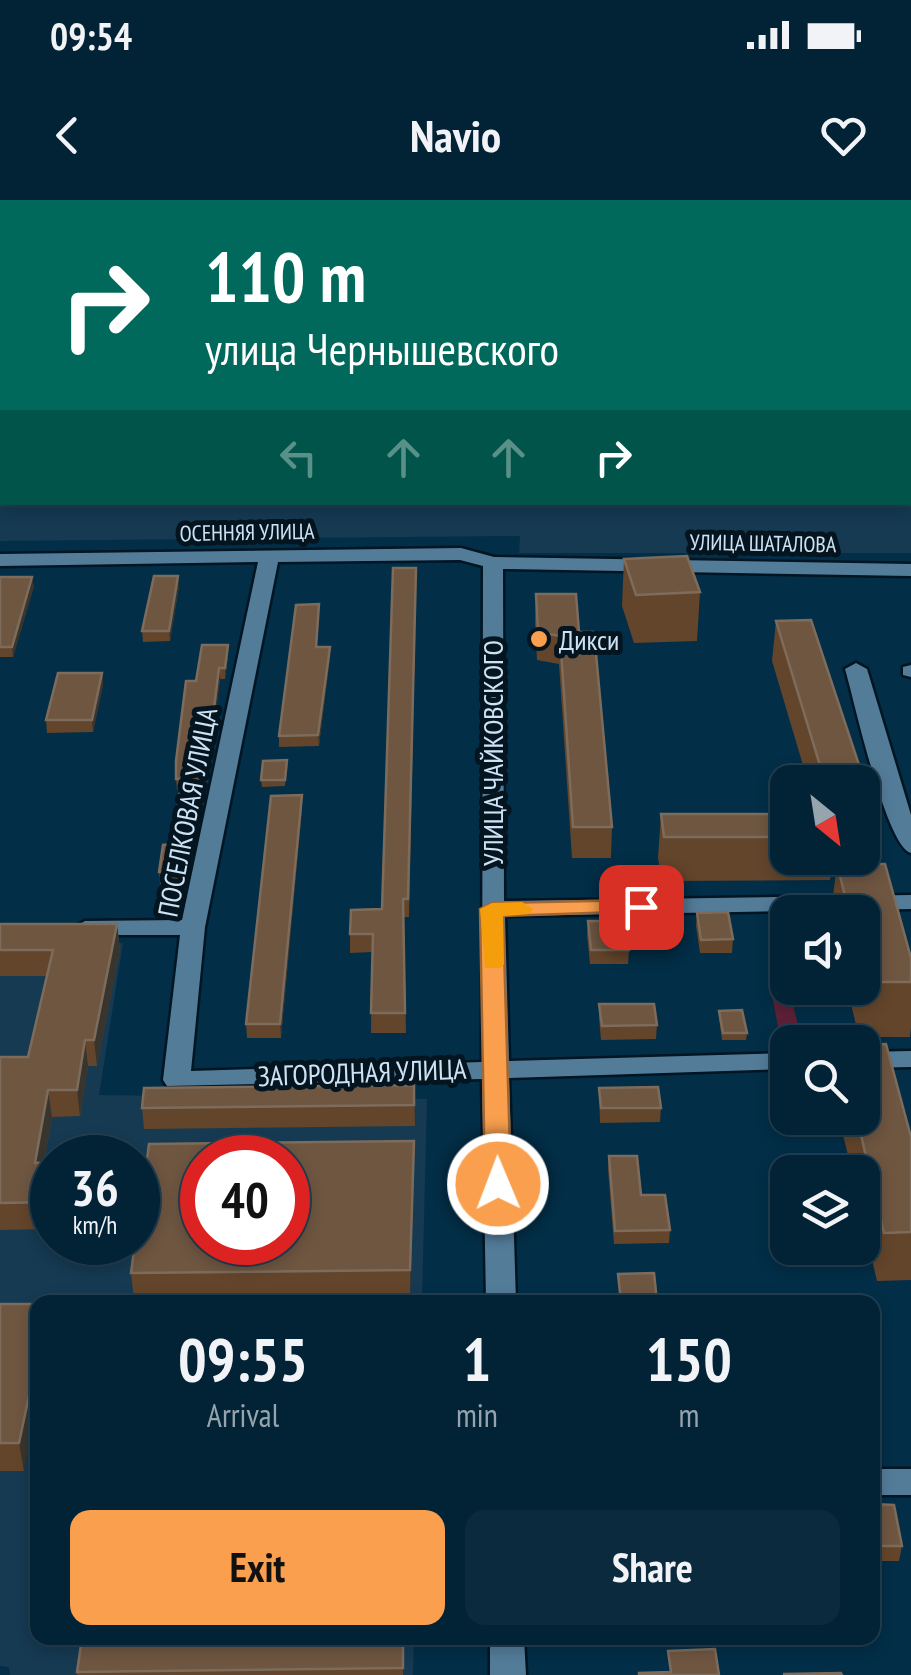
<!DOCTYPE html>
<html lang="en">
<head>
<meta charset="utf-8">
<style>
  body { margin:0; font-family:"PT Sans Narrow",sans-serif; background:#0c2a3d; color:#f1f3f6; height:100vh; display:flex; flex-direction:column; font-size:38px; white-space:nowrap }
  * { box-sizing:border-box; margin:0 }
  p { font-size:32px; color:#96a4ad }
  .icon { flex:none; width:55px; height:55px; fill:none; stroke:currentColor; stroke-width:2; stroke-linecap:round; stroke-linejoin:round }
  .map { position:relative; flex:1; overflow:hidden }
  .drawer { position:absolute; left:30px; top:1095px; width:850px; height:350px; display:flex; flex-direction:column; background:#022235; border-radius:20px; box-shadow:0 5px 15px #0003,0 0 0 2px #233f50 }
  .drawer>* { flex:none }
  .banner { position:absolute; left:0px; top:0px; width:912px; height:305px; box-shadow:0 5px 15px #0003,0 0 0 2px #233f50; background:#00695c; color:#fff; overflow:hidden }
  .needle { width:65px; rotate:150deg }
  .buttons { position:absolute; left:770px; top:565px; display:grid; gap:20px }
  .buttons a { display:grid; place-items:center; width:110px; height:110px; border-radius:20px; background:#022235; box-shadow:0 5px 15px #0003,0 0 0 2px #233f50; font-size:50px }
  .speed { position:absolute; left:30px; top:935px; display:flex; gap:20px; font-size:50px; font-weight:700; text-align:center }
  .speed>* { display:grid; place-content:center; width:130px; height:130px; border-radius:50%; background:#022235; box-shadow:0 5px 15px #0003,0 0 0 2px #233f50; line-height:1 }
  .speed small { font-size:25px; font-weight:400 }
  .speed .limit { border:15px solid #d22; background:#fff; color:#111 }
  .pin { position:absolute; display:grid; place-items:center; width:85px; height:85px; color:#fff; margin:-42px; border-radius:20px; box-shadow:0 5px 15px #0006 }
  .me { position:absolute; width:110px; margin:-55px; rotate:359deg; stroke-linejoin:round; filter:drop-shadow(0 0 8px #0008) }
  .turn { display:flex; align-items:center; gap:35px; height:210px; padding:0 40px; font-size:45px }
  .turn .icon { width:130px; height:130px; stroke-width:2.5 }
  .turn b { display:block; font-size:70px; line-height:85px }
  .lanes { display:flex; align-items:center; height:95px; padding:0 40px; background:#0003; justify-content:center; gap:50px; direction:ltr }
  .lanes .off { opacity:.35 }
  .eta { display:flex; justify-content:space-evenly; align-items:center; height:170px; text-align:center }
  .eta b { font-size:60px; font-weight:800; line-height:70px }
  .cta { display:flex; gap:20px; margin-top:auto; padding:20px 40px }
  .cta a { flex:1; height:115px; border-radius:20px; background:#f99f4d; color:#111; font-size:40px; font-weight:800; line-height:115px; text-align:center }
  .cta a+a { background:#0c2a3d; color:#f1f3f6 }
  .status { display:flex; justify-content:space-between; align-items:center; height:70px; padding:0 50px; background:#022235; direction:ltr }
  .status svg { height:28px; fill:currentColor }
  header { display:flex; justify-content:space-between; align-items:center; height:130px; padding:0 40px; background:#022235; font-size:45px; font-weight:800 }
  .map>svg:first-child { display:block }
  .built { fill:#153a52; fill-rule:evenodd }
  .green { fill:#5d2137 }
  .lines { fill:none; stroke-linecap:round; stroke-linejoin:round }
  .minor-casing { stroke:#021523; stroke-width:5 }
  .minor { fill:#537c99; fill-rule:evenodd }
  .wall { fill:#63452b }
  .shaded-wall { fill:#37352d }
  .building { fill:#6e5641; stroke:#7d6c5c; stroke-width:2.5; fill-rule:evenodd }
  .route { fill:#f99f4d; stroke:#a26732; stroke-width:2.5 }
  .slow { fill:#f59e0b }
  .poi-dot { fill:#f99f4d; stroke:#051520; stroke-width:4 }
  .labels { text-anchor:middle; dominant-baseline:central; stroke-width:10; stroke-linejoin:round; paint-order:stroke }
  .far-street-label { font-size:22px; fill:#cde2f3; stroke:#051520 }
  .poi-label { font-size:28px; fill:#cde2f3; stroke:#051520; text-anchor:start }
  .street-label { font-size:28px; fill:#cde2f3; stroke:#051520 }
</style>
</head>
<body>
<div class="status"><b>09:54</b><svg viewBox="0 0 49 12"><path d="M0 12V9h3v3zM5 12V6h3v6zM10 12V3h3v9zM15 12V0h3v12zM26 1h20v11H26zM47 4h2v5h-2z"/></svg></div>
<header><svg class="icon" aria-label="back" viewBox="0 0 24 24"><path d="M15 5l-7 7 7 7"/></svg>Navio<svg class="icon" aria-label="heart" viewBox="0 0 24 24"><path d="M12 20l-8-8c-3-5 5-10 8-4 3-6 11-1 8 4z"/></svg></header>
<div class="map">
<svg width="911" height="1475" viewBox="0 0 911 1475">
  <rect width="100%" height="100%" fill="#022e47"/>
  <g class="built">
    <path d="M911,201v152h-392l1,-17 -520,5v-123l2,84h908z"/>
    <path d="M123,743l-24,152 328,4 -5,203h-384v336h376l-1,37h-403l-1,-8 -9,-1v-721zM52,958h86v84h-86zM202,958h86v84h-86z"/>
  </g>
  <path class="green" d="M769,780h18l14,57h-21z"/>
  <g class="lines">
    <defs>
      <g id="minor">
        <path d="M461,348l33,9 417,7v12l-408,-7 1,332 407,-6v14l-406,7 4,145 279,-8v16l-279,9 7,224h-30l-4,-223 -315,7 -4,-6 17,-145h-95l-12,-7 12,-7 97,-1 76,-358 -258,4v-12zM460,360l23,6 -1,496 -291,9 14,-144 73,-365z"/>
        <path d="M856,463l11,6 44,146v38c-25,-6 -57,-154 -66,-184z"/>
        <path d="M911,465v12l-8,-2v-8z"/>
        <path d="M911,851v16l-49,1v-16z"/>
        <rect x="872" y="1269" width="39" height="26"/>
        <path d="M490,1438h34l2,37h-36z"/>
      </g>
    </defs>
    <use href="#minor" class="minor-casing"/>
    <use href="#minor" class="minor"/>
  </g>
  <g class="wall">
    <path d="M624,359l76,33 -3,49 -63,2 -12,-37z"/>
    <path d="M0,377l34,9 -21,71h-13z"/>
    <path d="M416,385l-7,332h-5l2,116h-35l1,-81 -22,1v-19l32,-25z"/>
    <path d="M179,386l-9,55 -27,1 -1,-11z"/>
    <path d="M536,394l43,38 33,195 -1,31h-39l-13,-194 -22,-4 -2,-38z"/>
    <path d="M319,415l-2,32h13v10l-11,89 -40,1v-11z"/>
    <path d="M776,421l85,150 -2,11h-51l-36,-121z"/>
    <path d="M228,456l-3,23h-5l-13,105 -21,100h-26l-1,-12 13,-28 8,-54h-3l-1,-11 20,-98z"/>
    <path d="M102,473l1,12 -10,47 -46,1 -1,-13z"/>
    <path d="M287,560l-2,26 -23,1 -1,-7z"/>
    <path d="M302,595v13l-21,230h-34l-1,-14z"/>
    <path d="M661,614h127v44h45l-3,22 -168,1 -4,-23z"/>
    <path d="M837,664l74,94v69l-1,10h-51l-12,-49h15v-76h-31z"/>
    <path d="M697,713l36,26 -1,14h-32l-4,-27z"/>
    <path d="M588,721l41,29 -1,14h-38l-3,-29z"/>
    <path d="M0,724h117l3,26 -23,116h-9l-8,50 -28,1 -8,46 8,-1v67l-52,1v-173h28l19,-81h-47z"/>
    <path d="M599,804l58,21 -1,14 -55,1 -2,-22z"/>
    <path d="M719,811l28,22 -1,7h-24l-3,-22z"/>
    <path d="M414,885l1,41 -271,3 -2,-21z"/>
    <path d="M599,888l62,20 -1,14 -60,1z"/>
    <path d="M839,918h23l49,19v143l-34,1 -15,-64v-45h-10z"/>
    <path d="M414,941l-4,156 -276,3 -3,-27z"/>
    <path d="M609,956l61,74 -1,13 -55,1 -6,-75z"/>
    <path d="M0,1104l24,167h-24z"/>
    <path d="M872,1304l30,42 -3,15h-27z"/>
    <path d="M403,1441v34h-326v-3z"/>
  </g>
  <g class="shaded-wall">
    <path d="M178,376l1,10 -9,55 -1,-10z"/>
    <path d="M32,377l2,9 -21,71 -1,-10z"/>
    <path d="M228,445v11l-3,23v-11z"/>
    <path d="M330,447v10l-11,89 -1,-11z"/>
    <path d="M219,468l1,11 -13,105 -21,100 -1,-12z"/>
    <path d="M102,473l1,12 -10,47 -1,-12z"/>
    <path d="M302,595v13l-21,230 -1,-14z"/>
    <path d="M117,724l3,26 -23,116 -3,-26z"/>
    <path d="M85,840l3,26 -8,50 -3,-26z"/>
    <path d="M48,890l4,27 -13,73 -4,-27z"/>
    <path d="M414,941v27l-4,129v-27z"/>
    <path d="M38,1153v49l-14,69 -5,-28z"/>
  </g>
  <g class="building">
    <path d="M687,356l13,36 -64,3 -12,-36z"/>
    <path d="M393,368h23l-8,331h-5l2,114h-34l2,-79h-23l1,-24 31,-1z"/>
    <path d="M154,376h24l-9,55h-27z"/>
    <path d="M0,377h32l-20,70h-12z"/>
    <path d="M536,394h40l3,38h15l18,195h-39l-13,-191 -22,-4z"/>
    <path d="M319,404l-3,43h14l-12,88 -39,1 17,-131z"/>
    <path d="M811,420l50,151 -39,1 -46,-151z"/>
    <path d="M202,445h26l-3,23h-6l-13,105 -21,99h-26l4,-27 9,-1 10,-65h-6v-18l10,-80h10z"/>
    <path d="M58,473h44l-10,47h-46z"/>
    <path d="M287,560l-2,20h-24l2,-19z"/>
    <path d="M302,595l-22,229h-34l25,-228z"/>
    <path d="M661,614h127v23h-124z"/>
    <path d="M837,664h48l26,94v24h-45l-4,-14v-56h-13z"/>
    <path d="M728,712l5,27 -32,1 -4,-27z"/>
    <path d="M588,721h37l4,29h-38z"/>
    <path d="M0,724h117l-23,116h-9l-8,50h-29l-13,73 17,-1v40l-52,1v-146h28l25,-107h-53z"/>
    <path d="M599,804h55l3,21 -55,1z"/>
    <path d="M742,810l5,23h-24l-4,-22z"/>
    <path d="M886,844l25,93v95l-27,1 -27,-115h5v-73z"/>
    <path d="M414,885v20l-272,3 2,-20z"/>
    <path d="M658,887l3,21h-60l-2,-20z"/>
    <path d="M414,941l-4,129 -279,3 4,-31h3v-15l11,-83zM202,958h86v84h-86z"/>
    <path d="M609,956h28l4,39h24l5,35 -55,1z"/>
    <path d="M654,1073l3,29h-36l-3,-28z"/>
    <path d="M0,1104h38v49l-19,90h-19z"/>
    <path d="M872,1304l22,1 8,41h-30z"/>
    <path d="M403,1441v27l-326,4 4,-27z"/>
    <path d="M715,1449l4,26h-80v-2l32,-1 -3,-21z"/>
    <path d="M841,1473l1,2 -59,-1z"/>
  </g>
  <path class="route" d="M641,700l11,7 -3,4 -146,5 8,268 -4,7h-18l-4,-7 -5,-275 12,-6z"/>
  <path class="slow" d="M522,702l11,7 -3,5 -27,2 1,48 -3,4h-16l-5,-59 12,-6z"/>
  <circle class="poi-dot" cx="539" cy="439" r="10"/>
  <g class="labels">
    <g class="far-street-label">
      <text transform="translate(247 332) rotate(-1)">ОСЕННЯЯ УЛИЦА</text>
      <text transform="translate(763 343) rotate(1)">УЛИЦА ШАТАЛОВА</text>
    </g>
    <g class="poi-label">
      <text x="559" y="439">Дикси</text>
    </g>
    <g class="street-label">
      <text transform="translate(492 553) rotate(-90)">УЛИЦА ЧАЙКОВСКОГО</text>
      <text transform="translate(187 612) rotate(-79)">ПОСЕЛКОВАЯ УЛИЦА</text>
      <text transform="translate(362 872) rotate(-2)">ЗАГОРОДНАЯ УЛИЦА</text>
    </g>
  </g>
</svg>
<div class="buttons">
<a><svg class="needle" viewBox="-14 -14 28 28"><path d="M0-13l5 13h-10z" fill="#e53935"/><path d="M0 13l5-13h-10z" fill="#96a4ad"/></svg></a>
<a><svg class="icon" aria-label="sound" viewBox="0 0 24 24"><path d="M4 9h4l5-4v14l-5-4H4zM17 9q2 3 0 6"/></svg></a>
<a><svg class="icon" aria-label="search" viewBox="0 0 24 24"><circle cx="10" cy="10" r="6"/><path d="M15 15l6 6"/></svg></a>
<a><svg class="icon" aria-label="layers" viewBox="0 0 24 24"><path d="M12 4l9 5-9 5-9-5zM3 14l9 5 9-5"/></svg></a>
</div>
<div class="speed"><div>36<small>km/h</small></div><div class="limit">40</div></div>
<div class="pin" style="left:641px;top:707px;background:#d93025"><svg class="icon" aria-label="arrive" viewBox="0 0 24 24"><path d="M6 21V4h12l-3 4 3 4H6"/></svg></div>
<svg class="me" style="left:498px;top:984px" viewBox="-20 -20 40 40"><circle r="17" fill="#f99f4d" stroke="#fff" stroke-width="3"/><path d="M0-11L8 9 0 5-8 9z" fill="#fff"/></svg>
<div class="banner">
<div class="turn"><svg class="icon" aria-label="right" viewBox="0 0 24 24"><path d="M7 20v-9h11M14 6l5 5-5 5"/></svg><div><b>110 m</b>улица Чернышевского</div></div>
<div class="lanes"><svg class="icon off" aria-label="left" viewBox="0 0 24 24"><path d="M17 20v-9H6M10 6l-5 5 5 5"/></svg><svg class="icon off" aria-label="ahead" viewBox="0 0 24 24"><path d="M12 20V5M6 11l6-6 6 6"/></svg><svg class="icon off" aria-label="ahead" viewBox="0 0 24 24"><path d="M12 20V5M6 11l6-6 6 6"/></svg><svg class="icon" aria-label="right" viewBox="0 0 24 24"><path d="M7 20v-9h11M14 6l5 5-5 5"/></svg></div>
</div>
<section class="drawer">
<div class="eta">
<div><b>09:55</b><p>Arrival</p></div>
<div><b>1</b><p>min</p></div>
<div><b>150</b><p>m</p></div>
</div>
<div class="cta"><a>Exit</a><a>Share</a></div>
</section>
</div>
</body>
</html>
